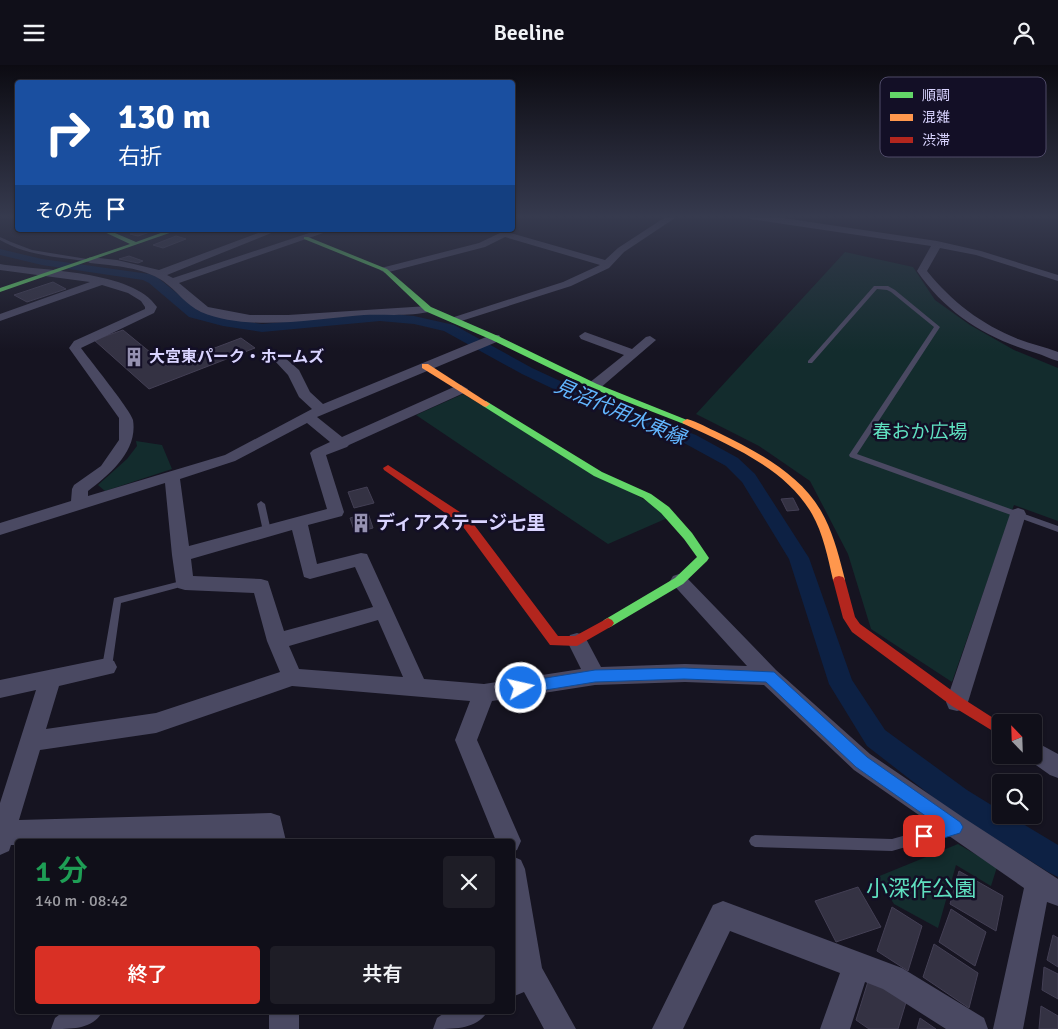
<!DOCTYPE html>
<html lang="ja">
<head>
<meta charset="utf-8">
<style>
  body { margin:0; font-family:Signika,"Noto Sans JP",sans-serif; background:#1e1d26; color:#f1f3f6; height:100vh; display:flex; flex-direction:column; font-size:19px; white-space:nowrap }
  * { box-sizing:border-box; margin:0 }
  p { font-size:16px; color:#9c9ca2 }
  .icon { flex:none; width:28px; height:28px; fill:none; stroke:currentColor; stroke-width:2; stroke-linecap:round; stroke-linejoin:round }
  .map { position:relative; flex:1; overflow:hidden }
  .drawer { position:absolute; left:15px; top:774px; width:500px; height:175px; display:flex; flex-direction:column; background:#100f19; border-radius:5px; box-shadow:0 1px 4px #0004,0 0 0 1px #302f38 }
  .drawer>* { flex:none }
  .guide { position:absolute; left:15px; top:15px; width:500px; height:152px; border-radius:5px; box-shadow:0 1px 4px #0004,0 0 0 1px #302f38; background:#1a4fa0; color:#fff; overflow:hidden }
  .needle { width:32px; rotate:337deg }
  .fabs { position:absolute; left:992px; top:649px; display:grid; gap:10px }
  .fabs a { display:grid; place-items:center; width:50px; height:50px; border-radius:5px; background:#100f19; box-shadow:0 1px 4px #0004,0 0 0 1px #302f38; font-size:25px }
  .pin { position:absolute; display:grid; place-items:center; width:42px; height:42px; color:#fff; margin:-21px; border-radius:10px; box-shadow:0 2px 8px #0006 }
  .me { position:absolute; width:55px; margin:-28px; rotate:81deg; stroke-linejoin:round; filter:drop-shadow(0 0 4px #0008) }
  .turn { display:flex; align-items:center; gap:18px; height:105px; padding:0 20px; font-size:22px }
  .turn .icon { width:65px; height:65px; stroke-width:2.5 }
  .turn b { display:block; font-size:35px; line-height:42px }
  .then { display:flex; align-items:center; height:48px; padding:0 20px; background:#0003; gap:10px; font-size:19px }
  .round { display:grid; place-items:center; flex:none; width:52px; height:52px; border-radius:5px; background:#1e1d26 }
  .summary { display:flex; align-items:center; justify-content:space-between; height:85px; padding:0 20px }
  h1 { font-size:30px; font-weight:600; line-height:38px; color:#1e9e55 }
  .button { display:flex; gap:10px; margin-top:auto; padding:10px 20px }
  .button a { flex:1; height:58px; border-radius:5px; background:#d93025; color:#fff; font-size:20px; font-weight:600; line-height:58px; text-align:center }
  .button a+a { background:#1e1d26; color:#f1f3f6 }
  header { display:flex; justify-content:space-between; align-items:center; height:65px; padding:0 20px; background:#100f19; font-size:22px; font-weight:600 }
  .map>svg:first-child { display:block }
  .green { fill:#132c2d }
  .lines { fill:none; stroke-linecap:round; stroke-linejoin:round }
  .canal { fill:#0d2144; fill-rule:evenodd }
  .building { fill:#343243; stroke:#433f54 }
  .lane { fill:#4a4962; fill-rule:evenodd }
  .street { fill:#4a4962; fill-rule:evenodd }
  .fast { fill:#63d668; fill-rule:evenodd }
  .slow { fill:#ff974d; fill-rule:evenodd }
  .jam { fill:#b3261e; fill-rule:evenodd }
  .route { fill:#1a73e8; stroke:#114b97 }
  .labels { text-anchor:middle; dominant-baseline:central; stroke-width:5; stroke-linejoin:round; paint-order:stroke }
  .far-poi-label { font-size:16px; font-weight:bold; fill:#d9d4ff; stroke:#130f26; text-anchor:start }
  .park-label { font-size:19px; fill:#5fe0c0; stroke:#130f26 }
  .poi-label { font-size:19px; font-weight:bold; fill:#d9d4ff; stroke:#130f26; text-anchor:start }
  .water-label { font-size:20px; font-style:italic; fill:#62b6ff; stroke:#130f26 }
  .near-park-label { font-size:22px; fill:#5fe0c0; stroke:#130f26 }
  .key { fill:#130f26; stroke:#4e4a67; stroke-width:1 }
  .key-label { font-size:14px; fill:#d9d4ff }
</style>
</head>
<body>
<header><svg class="icon" aria-label="menu" viewBox="0 0 24 24"><path d="M4 6h16M4 12h16M4 18h16"/></svg>Beeline<svg class="icon" aria-label="person" viewBox="0 0 24 24"><circle cx="12" cy="8" r="4"/><path d="M4 21q1-7 8-7t8 7"/></svg></header>
<div class="map">
<svg width="1058" height="964" viewBox="0 0 1058 964">
  <rect width="100%" height="100%" fill="#161421"/>
  <g class="green">
    <path d="M845,187l68,15 22,33 35,25 44,25 44,18v153l-44,-16 -62,177 -81,-53 -23,-75 -38,-73 -51,-35 -63,-32z"/>
    <path d="M463,329l209,122 -64,28 -192,-129z"/>
    <path d="M136,376l26,4 10,24 -67,22 -7,-6 29,-26 10,-13z"/>
    <path d="M958,779l39,23 -6,19 -35,-21 -18,63 -44,-24 -17,-27z"/>
  </g>
  <g class="lines">
    <path class="canal" d="M0,184l42,10 107,15 8,3 42,34 25,7 38,6 118,-11 34,3 40,9 78,43 65,30 99,37 42,23 17,16 54,84 43,122 33,50 82,60 34,21v4h7l50,30v32l-10,-5 -101,-64 -80,-62 -38,-62 -40,-125 -47,-77 -16,-16 -42,-23 -99,-39 -63,-30 -78,-43 -30,-7 -34,-3 -118,11 -39,-6 -34,-9 -40,-34 -6,-3 -101,-15 -42,-10z"/>
  </g>
  <g class="building">
    <path d="M140,165h16l-18,6 -8,-2z"/>
    <path d="M176,171l10,3 -23,9 -10,-3z"/>
    <path d="M129,191l14,5 -5,2 -19,-4z"/>
    <path d="M53,217l13,7 -39,13 -13,-7z"/>
    <path d="M123,265l44,36 74,-28 14,10 -106,41 -55,-49z"/>
    <path d="M367,422l7,16 -20,5 -6,-16z"/>
    <path d="M793,433l6,12 -12,1 -6,-12z"/>
    <path d="M368,448l5,15 -18,5 -5,-15z"/>
    <path d="M959,806l44,25 -7,35 -46,-27z"/>
    <path d="M858,822l23,40 -45,15 -21,-41z"/>
    <path d="M892,842l30,19 -14,45 -31,-20z"/>
    <path d="M951,844l35,23 -11,34 -36,-24z"/>
    <path d="M1053,870l5,3v29l-11,-7z"/>
    <path d="M934,879l44,29 -9,35 -46,-31z"/>
    <path d="M1044,902l14,7v25l-16,-9z"/>
    <path d="M870,910l37,24 -9,30h-29l-13,-9z"/>
    <path d="M1041,941l17,10v13h-19z"/>
    <path d="M920,953l16,11h-19z"/>
  </g>
  <g class="lines">
    <g class="lane">
      <path d="M0,172l11,5 21,8 61,10 -3,2c-30,-5 -63,-6 -90,-22z"/>
      <path d="M874,221h14l7,4 45,37 -83,127 201,72v6l-208,-75 -1,-2 85,-128 -43,-35 -4,-2 -10,-1 -65,74h-4v-2z"/>
      <path d="M261,436l4,3 6,27 -4,3 -4,-3 -6,-27z"/>
      <path d="M185,515l3,1 2,2 -2,2 -67,18 -9,64 -1,3 -4,1 -4,-1 -1,-3 12,-69z"/>
      <path d="M953,757l4,2 2,4 -2,4 -65,19 -137,-4 -4,-2 -2,-4 2,-4 4,-2 137,4z"/>
    </g>
    <g class="street">
      <path d="M667,151h11l-54,36 -15,16 -38,18 -116,37 -4,-1 -2,-2 2,-2 112,-36 37,-17 -95,-28 -20,10 -100,26 -5,-3 1,-2 98,-25 25,-12 101,29 13,-12z"/>
      <path d="M746,151h24l167,25 44,10 77,24v6l-82,-26 -36,-7 -13,23c25,31 54,53 91,68 13,5 27,8 40,13v9c-8,-2 -15,-6 -22,-8 -50,-15 -89,-39 -119,-82l14,-25 -181,-27z"/>
      <path d="M266,165h13l-112,45 6,3 145,-48h14l-153,53 29,24 42,8h38l140,-9 6,3 -2,2c-22,6 -46,3 -68,4 -51,4 -115,17 -163,-3 -15,-7 -24,-21 -38,-31 -21,-14 -48,-15 -73,-18l-5,-3 5,-3 27,3 42,10z"/>
      <path d="M0,199c41,7 133,6 157,43l-3,6 -73,35c8,11 51,64 52,72 5,31 -23,54 -45,71v5l137,-41 87,-46 -13,-12 -11,-22 -14,-15 2,-3h8l15,13 11,22 13,12 168,-69h8l2,3 -2,3 -182,76 25,20 114,-51 5,-1 7,4 -2,3 -117,53 -2,2 -21,8 18,57 -2,4 -34,9 9,39 44,-11 6,1 57,125 60,5 97,-15 -14,-28 3,-6 7,-2 7,2 17,32 84,-3 62,2 -77,-85 3,-5 6,-2 6,2 91,94 94,84 94,64 94,61v27l-11,-4 -24,127h-30l31,-141 -170,-118 -90,-85 -79,-3 -90,3 -103,16 -15,39 44,101 -4,9 -5,2v-11h-16l-41,-101 15,-39 -178,-15 -136,47 -116,17 -21,70 252,-7 9,3 6,25h-24l-1,-3 -119,3h-124v4h-7l-2,6 -9,4v-52l36,-113 -36,8v-18l107,-22 7,3 3,6 -3,6 -55,13 -13,43 110,-16 124,-41 -13,-31 -13,-48 -69,-3 -7,-2 -2,-5 -4,-28 -7,-72 -165,52v-12l71,-22 1,-12 2,-4 27,-19 18,-26v-22l-50,-70 5,-7 71,-32v-2l-4,-6 -13,-8 -26,-8 -102,36v-7l90,-32 -90,-12zM307,358l23,19 -17,8 -3,3 17,56 -138,37 -9,-67 55,-18zM292,465l12,47 6,2 45,-12 18,40 -89,24 -16,-50 -7,-2 -68,-3 -2,-17zM378,555l25,57 -104,-8 -10,-23z"/>
      <path d="M585,267l47,17 14,-12 4,-1 6,4 -57,49h-10l-2,-3 2,-3 35,-28 -43,-16 -2,-3z"/>
      <path d="M1018,443l6,2 2,4 -58,188 -3,7 -8,2 -8,-2 -3,-7 64,-188 2,-4z"/>
      <path d="M1034,676l24,13v24l-8,-3 -24,-17 -2,-3h10z"/>
      <path d="M512,791l9,4 4,9 17,99 34,61h-32l-20,-37 -12,5z"/>
      <path d="M723,836l179,67 82,50 4,11h-42l-63,-40 -18,-7 -15,47h-30l20,-56 -110,-42 -47,98h-31l61,-124z"/>
      <path d="M64,946h39c-10,18 -29,18 -52,18l4,-11z"/>
      <rect x="269" y="946" width="30" height="18"/>
      <path d="M447,946h41c-11,18 -32,18 -55,18l4,-11z"/>
    </g>
    <g class="fast">
      <path d="M100,165h8l28,12 33,-12h9l-178,62v-4l130,-44z"/>
      <path d="M304,172h4l79,32 44,38 67,29 99,48 95,38 -2,2h-6l-93,-36 -99,-48 -67,-29 -42,-40 -79,-32z"/>
      <path d="M486,336l116,71 49,22 18,13 23,26 17,25 -2,3 -24,23 -71,42 -4,2 -4,-2 -2,-3 2,-3 71,-42 22,-21 -13,-18 -23,-26 -18,-15 -49,-22 -111,-70 -1,-2z"/>
    </g>
    <g class="slow">
      <path d="M422,299h6l62,40 -4,3 -3,-1 -61,-38z"/>
      <path d="M687,354c11,3 21,9 32,14 37,18 81,41 102,78 11,19 17,41 22,61l2,8 -2,3h-8l-2,-3c-5,-22 -10,-47 -21,-66 -26,-46 -83,-69 -128,-90l-2,-2z"/>
    </g>
    <g class="jam">
      <path d="M388,400l81,53 89,118h17l33,-18 4,2 2,3 -2,3 -35,20 -27,-1 -89,-121 -77,-54 -1,-2z"/>
      <path d="M839,511l4,1 2,3 10,37 5,7 102,74 39,25v13l-49,-30 -100,-74 -9,-14 -10,-38 2,-3z"/>
    </g>
  </g>
  <linearGradient id="sky" x2="0" y2="1"><stop stop-color="#0c0b12"/><stop offset="0.53" stop-color="#363a4e"/><stop offset="1" stop-color="#363a4e" stop-opacity="0"/></linearGradient>
  <rect width="1058" height="286" fill="url(#sky)"/>
  <path class="route" d="M684,603l90,4 93,85 93,65 3,5 -3,6 -36,11 -6,-2 -3,-6 3,-6 19,-6 -81,-57 -90,-85 -82,-3 -89,3 -74,12 -5,-2 -2,-4 2,-5 5,-1 74,-12z"/>
  <defs>
    <symbol id="building-bare" viewBox="-9 -9 18 18"><path d="M-4-6H4V6H1V3H-1V6H-4ZM-2.5-4.3h1.7v1.8h-1.7ZM.8-4.3h1.7v1.8H.8ZM-2.5-1h1.7V.8h-1.7ZM.8-1h1.7V.8H.8Z" fill="#9591b1" stroke="#130f26" stroke-width="2.5" paint-order="stroke"/></symbol>
  </defs>
  <g fill-rule="evenodd">
    <use href="#building-bare" x="120" y="278" width="28" height="28"/>
    <use href="#building-bare" x="347" y="444" width="28" height="28"/>
  </g>
  <g class="labels">
    <g class="far-poi-label">
      <text x="149" y="292">大宮東パーク・ホームズ</text>
    </g>
    <g class="park-label">
      <text x="920" y="367">春おか広場</text>
    </g>
    <g class="poi-label">
      <text x="376" y="458">ディアステージ七里</text>
    </g>
    <g class="water-label">
      <text transform="translate(620 347) rotate(23)">見沼代用水東縁</text>
    </g>
    <g class="near-park-label">
      <text x="921" y="823">小深作公園</text>
    </g>
  </g>
  <rect x="880" y="12" width="166" height="80" rx="8" class="key"/>
  <rect x="890" y="27" width="23" height="6" fill="#63d668"/>
  <rect x="890" y="49" width="23" height="7" fill="#ff974d"/>
  <rect x="890" y="72" width="23" height="6" fill="#b3261e"/>
  <g class="key-label">
    <text x="922" y="35">順調</text>
    <text x="922" y="57">混雑</text>
    <text x="922" y="80">渋滞</text>
  </g>
</svg>
<div class="fabs">
<a><svg class="needle" viewBox="-14 -14 28 28"><path d="M0-13l5 13h-10z" fill="#e53935"/><path d="M0 13l5-13h-10z" fill="#9c9ca2"/></svg></a>
<a><svg class="icon" aria-label="search" viewBox="0 0 24 24"><circle cx="10" cy="10" r="6"/><path d="M15 15l6 6"/></svg></a>
</div>
<div class="pin" style="left:924px;top:771px;background:#d93025"><svg class="icon" aria-label="arrive" viewBox="0 0 24 24"><path d="M6 21V4h12l-3 4 3 4H6"/></svg></div>
<svg class="me" style="left:521px;top:623px" viewBox="-20 -20 40 40"><circle r="17" fill="#1a73e8" stroke="#fff" stroke-width="3"/><path d="M0-11L8 9 0 5-8 9z" fill="#fff"/></svg>
<div class="guide">
<div class="turn"><svg class="icon" aria-label="right" viewBox="0 0 24 24"><path d="M7 20v-9h11M14 6l5 5-5 5"/></svg><div><b>130 m</b>右折</div></div>
<div class="then">その先<svg class="icon" aria-label="arrive" viewBox="0 0 24 24"><path d="M6 21V4h12l-3 4 3 4H6"/></svg></div>
</div>
<section class="drawer">
<div class="summary"><div><h1>1 分</h1><p>140 m · 08:42</p></div><a class="round"><svg class="icon" aria-label="close" viewBox="0 0 24 24"><path d="M6 6l12 12M18 6L6 18"/></svg></a></div>
<div class="button"><a>終了</a><a>共有</a></div>
</section>
</div>
</body>
</html>
